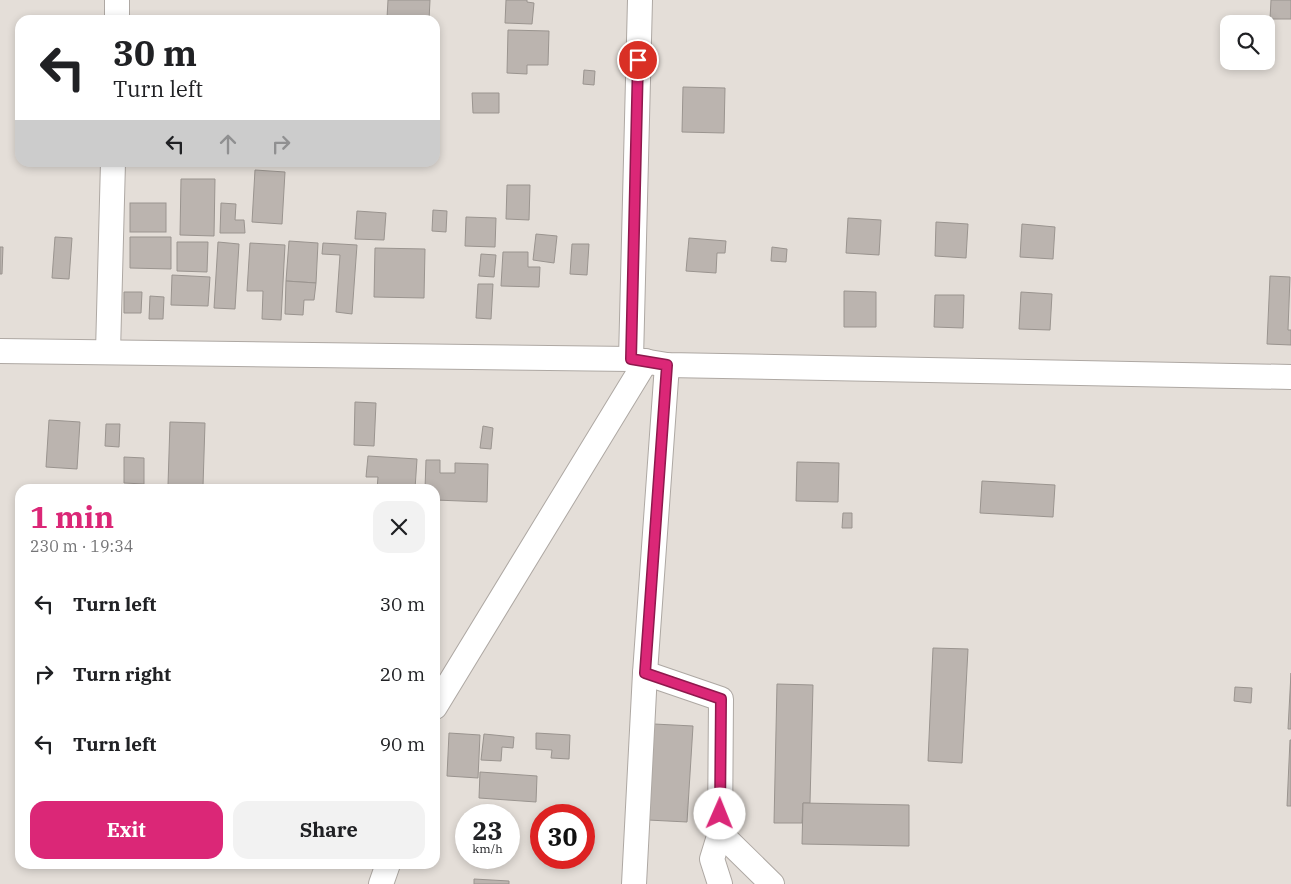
<!DOCTYPE html>
<html lang="en">
<head>
<meta charset="utf-8">
<style>
  body { margin:0; font-family:"IBM Plex Serif",serif; background:#f2f2f2; color:#202124; height:100vh; display:flex; flex-direction:column; font-size:19px; white-space:nowrap }
  * { box-sizing:border-box; margin:0 }
  p { font-size:16px; color:#757577 }
  .icon { flex:none; width:28px; height:28px; fill:none; stroke:currentColor; stroke-width:2; stroke-linecap:round; stroke-linejoin:round }
  .map { position:relative; flex:1; overflow:hidden }
  .panel { position:absolute; left:15px; top:484px; width:425px; height:385px; display:flex; flex-direction:column; background:#fff; border-radius:15px; box-shadow:0 2px 8px #0003 }
  .panel>* { flex:none }
  .top-card { position:absolute; left:15px; top:15px; width:425px; height:152px; border-radius:15px; box-shadow:0 2px 8px #0003; background:#fff; color:#202124; overflow:hidden }
  .fabs { position:absolute; left:1220px; top:15px; display:grid; gap:10px }
  .fabs a { display:grid; place-items:center; width:55px; height:55px; border-radius:10px; background:#fff; box-shadow:0 2px 8px #0003; font-size:25px }
  .speed { position:absolute; left:455px; top:804px; display:flex; gap:10px; font-size:25px; font-weight:700; text-align:center }
  .speed>* { display:grid; place-content:center; width:65px; height:65px; border-radius:50%; background:#fff; box-shadow:0 2px 8px #0003; line-height:1 }
  .speed small { font-size:12px; font-weight:400 }
  .speed .limit { border:8px solid #d22; background:#fff; color:#111 }
  .pin { position:absolute; display:grid; place-items:center; width:42px; height:42px; color:#fff; margin:-21px; border:2px solid #fff; border-radius:50%; box-shadow:0 1px 5px #0007 }
  .me { position:absolute; width:55px; margin:-28px; rotate:1deg; stroke-linejoin:round; filter:drop-shadow(0 0 4px #0008) }
  .turn { display:flex; align-items:center; gap:18px; height:105px; padding:0 15px; font-size:22px }
  .turn .icon { width:65px; height:65px; stroke-width:2.5 }
  .turn b { display:block; font-size:35px; line-height:42px }
  .lanes { display:flex; align-items:center; height:48px; padding:0 15px; background:#0003; justify-content:center; gap:25px; direction:ltr }
  .lanes .off { opacity:.35 }
  .round { display:grid; place-items:center; flex:none; width:52px; height:52px; border-radius:15px; background:#f2f2f2 }
  .summary { display:flex; align-items:center; justify-content:space-between; height:85px; padding:0 15px }
  h1 { font-size:30px; font-weight:800; line-height:38px; color:#db2777 }
  .action { display:flex; gap:10px; margin-top:auto; padding:10px 15px }
  .action a { flex:1; height:58px; border-radius:15px; background:#db2777; color:#fff; font-size:20px; font-weight:800; line-height:58px; text-align:center }
  .action a+a { background:#f2f2f2; color:#202124 }
  ul { padding:0; list-style:none }
  li { display:flex; align-items:center; gap:15px; height:70px; padding:0 15px }
  li div { flex:1 }
  li b { display:block; font-size:19px }
  li em { font-style:normal }
  .map>svg:first-child { display:block }
  .building { fill:#bbb4af; stroke:#9a948f }
  .lines { fill:none; stroke-linecap:round; stroke-linejoin:round }
  .minor-casing { stroke:#aea8a3; stroke-width:26 }
  .minor { stroke:#fff; stroke-width:24 }
  .route-casing { stroke:#8e194d; stroke-width:12 }
  .route { stroke:#db2777; stroke-width:9 }
</style>
</head>
<body>
<div class="map">
<svg width="1291" height="884" viewBox="0 0 1291 884">
  <rect width="100%" height="100%" fill="#e4ded8"/>
  <g class="building">
    <path d="M388,0h42l-1,20 -42,-2z"/>
    <path d="M506,0h21v2l7,1 -2,21 -27,-1z"/>
    <path d="M1271,0h20v19h-21z"/>
    <path d="M508,30l41,1 -1,34h-21v9l-20,-1z"/>
    <path d="M584,70l11,1 -1,14 -11,-1z"/>
    <path d="M683,87l42,1 -1,45 -42,-1z"/>
    <path d="M472,93h27v20h-26z"/>
    <path d="M255,170l30,2 -3,52 -30,-2z"/>
    <path d="M181,179h34l-1,57 -34,-1z"/>
    <path d="M507,185h23l-1,35 -23,-1z"/>
    <rect x="130" y="203" width="36" height="29"/>
    <path d="M221,203l15,1 -1,16h9l1,13h-25z"/>
    <path d="M433,210l14,1 -1,21 -14,-1z"/>
    <path d="M357,211l29,2 -2,27 -29,-1z"/>
    <path d="M466,217l30,1 -1,29 -30,-1z"/>
    <path d="M848,218l33,2 -2,35 -33,-2z"/>
    <path d="M936,222l32,2 -2,34 -31,-2z"/>
    <path d="M1022,224l33,3 -2,32 -33,-2z"/>
    <path d="M536,234l21,2 -3,27 -21,-3z"/>
    <path d="M55,237l17,1 -3,41 -17,-1z"/>
    <path d="M130,237h41v32l-41,-1z"/>
    <path d="M689,238l37,3 -1,12h-8l-1,20 -30,-2z"/>
    <path d="M289,241l29,2 -2,40 -30,-2z"/>
    <path d="M177,242h31l-1,30 -30,-1z"/>
    <path d="M218,242l21,2 -4,65 -21,-1z"/>
    <path d="M250,243l35,2 -4,75 -19,-1 1,-28h-16z"/>
    <path d="M323,243l34,2 -5,69 -16,-2 4,-57 -18,-1z"/>
    <path d="M572,244h17l-2,31 -17,-1z"/>
    <path d="M0,247h3l-1,27h-2z"/>
    <path d="M772,247l15,2 -1,13 -15,-1z"/>
    <path d="M375,248l50,1 -1,49 -50,-1z"/>
    <path d="M503,252h25v15h12l-1,20 -38,-1z"/>
    <path d="M481,254l15,1 -2,22 -15,-1z"/>
    <path d="M172,275l38,2 -2,29 -37,-1z"/>
    <path d="M1270,276l20,1 -2,53h3v15l-24,-1z"/>
    <path d="M286,281l30,2 -2,17h-10l-1,15 -18,-1z"/>
    <path d="M478,284h15l-2,35 -15,-1z"/>
    <path d="M844,291l32,1v35h-32z"/>
    <path d="M124,292h18l-1,21h-17z"/>
    <path d="M1021,292l31,2 -2,36 -31,-1z"/>
    <path d="M935,295h29l-1,33 -29,-1z"/>
    <path d="M150,296l14,1 -1,22h-14z"/>
    <path d="M355,402l21,1 -2,43 -20,-1z"/>
    <path d="M49,420l31,2 -3,47 -31,-2z"/>
    <path d="M170,422l35,1 -2,63 -35,-1z"/>
    <path d="M106,424h14l-1,23 -14,-1z"/>
    <path d="M483,426l10,2 -2,21 -11,-1z"/>
    <path d="M368,456l49,3 -2,30h-38l1,-12h-12z"/>
    <path d="M124,457l20,1v26l-20,-1z"/>
    <path d="M426,460h14v13h15v-10l33,1 -1,38 -52,-2v-11h-10z"/>
    <path d="M797,462l42,1 -1,39 -42,-1z"/>
    <path d="M982,481l73,4 -2,32 -73,-4z"/>
    <path d="M843,513h9v15h-10z"/>
    <path d="M933,648l35,1 -6,114 -34,-2z"/>
    <path d="M1291,673v56h-3z"/>
    <path d="M777,684l36,1 -3,118h-7l-1,20h-28z"/>
    <path d="M1235,687l17,1 -1,15 -17,-2z"/>
    <path d="M654,724l39,2 -6,96 -39,-2z"/>
    <path d="M449,733l31,2 -2,43 -31,-2z"/>
    <path d="M536,733l34,2 -1,24 -18,-1 1,-8 -16,-1z"/>
    <path d="M484,734l30,3 -1,11 -11,-1 -1,14 -20,-1z"/>
    <path d="M1290,740h1v66h-4z"/>
    <path d="M480,772l57,4 -1,26 -57,-4z"/>
    <path d="M803,803l106,2v41l-107,-2z"/>
    <path d="M474,879l35,2v3h-35z"/>
  </g>
  <g class="lines">
    <defs>
      <g id="minor">
        <path d="M117,20v-20"/>
        <path d="M0,351l631,8 36,6 624,12"/>
        <path d="M108,352l5,-190"/>
        <path d="M631,359l9,-359"/>
        <path d="M645,673l76,26 -1,134 -8,26 8,25"/>
        <path d="M435,707l211,-346"/>
        <path d="M720,833l52,51"/>
        <path d="M381,884l7,-20"/>
        <path d="M634,884l11,-211 22,-308"/>
      </g>
    </defs>
    <use href="#minor" class="minor-casing"/>
    <use href="#minor" class="minor"/>
  </g>
  <g class="lines">
    <defs>
      <path id="route" d="M638,60l-7,299 36,6 -22,308 76,26 -1,115"/>
    </defs>
    <use href="#route" class="route-casing"/>
    <use href="#route" class="route"/>
  </g>
</svg>
<div class="fabs">
<a><svg class="icon" aria-label="search" viewBox="0 0 24 24"><circle cx="10" cy="10" r="6"/><path d="M15 15l6 6"/></svg></a>
</div>
<div class="speed"><div>23<small>km/h</small></div><div class="limit">30</div></div>
<div class="pin" style="left:638px;top:60px;background:#d93025"><svg class="icon" aria-label="arrive" viewBox="0 0 24 24"><path d="M6 21V4h12l-3 4 3 4H6"/></svg></div>
<svg class="me" style="left:720px;top:814px" viewBox="-20 -20 40 40"><circle r="19" fill="#fff"/><path d="M0-13L10 11 0 6-10 11z" fill="#db2777"/></svg>
<div class="top-card">
<div class="turn"><svg class="icon" aria-label="left" viewBox="0 0 24 24"><path d="M17 20v-9H6M10 6l-5 5 5 5"/></svg><div><b>30 m</b>Turn left</div></div>
<div class="lanes"><svg class="icon" aria-label="left" viewBox="0 0 24 24"><path d="M17 20v-9H6M10 6l-5 5 5 5"/></svg><svg class="icon off" aria-label="ahead" viewBox="0 0 24 24"><path d="M12 20V5M6 11l6-6 6 6"/></svg><svg class="icon off" aria-label="right" viewBox="0 0 24 24"><path d="M7 20v-9h11M14 6l5 5-5 5"/></svg></div>
</div>
<section class="panel">
<div class="summary"><div><h1>1 min</h1><p>230 m · 19:34</p></div><a class="round"><svg class="icon" aria-label="close" viewBox="0 0 24 24"><path d="M6 6l12 12M18 6L6 18"/></svg></a></div>
<ul>
<li><svg class="icon" aria-label="left" viewBox="0 0 24 24"><path d="M17 20v-9H6M10 6l-5 5 5 5"/></svg><div><b>Turn left</b></div><em>30 m</em></li>
<li><svg class="icon" aria-label="right" viewBox="0 0 24 24"><path d="M7 20v-9h11M14 6l5 5-5 5"/></svg><div><b>Turn right</b></div><em>20 m</em></li>
<li><svg class="icon" aria-label="left" viewBox="0 0 24 24"><path d="M17 20v-9H6M10 6l-5 5 5 5"/></svg><div><b>Turn left</b></div><em>90 m</em></li>
</ul>
<div class="action"><a>Exit</a><a>Share</a></div>
</section>
</div>
</body>
</html>
